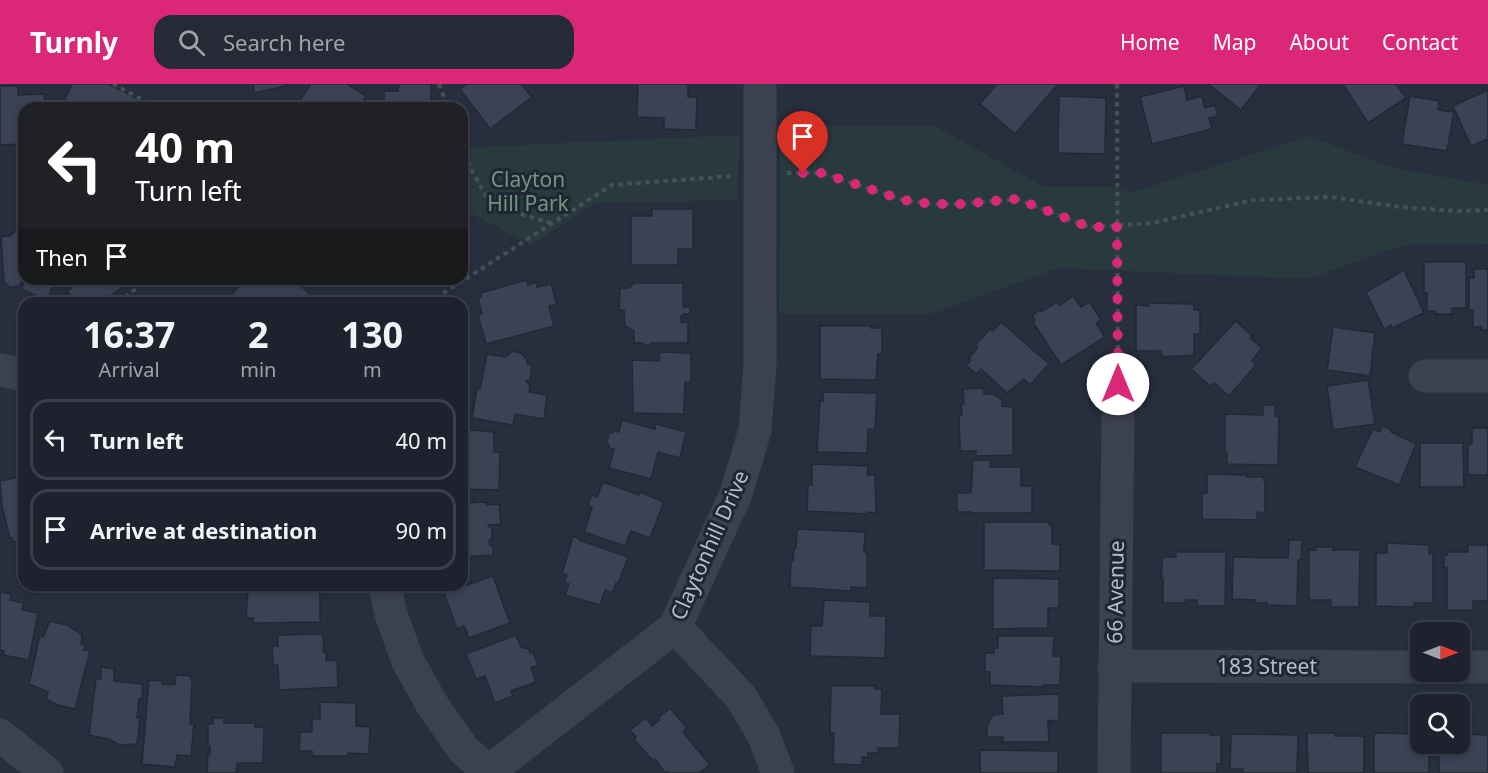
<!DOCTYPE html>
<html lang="en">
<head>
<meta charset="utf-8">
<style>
  body { margin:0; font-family:"Noto Sans",sans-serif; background:#252a36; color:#f1f3f6; height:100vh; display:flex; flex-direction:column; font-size:22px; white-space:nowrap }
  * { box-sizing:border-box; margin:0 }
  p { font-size:20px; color:#a0a4aa }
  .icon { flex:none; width:33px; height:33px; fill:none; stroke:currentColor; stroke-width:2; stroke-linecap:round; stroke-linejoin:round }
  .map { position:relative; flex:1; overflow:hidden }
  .panel { position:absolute; left:18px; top:213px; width:450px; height:294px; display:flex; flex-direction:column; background:#1d222e; border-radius:18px; box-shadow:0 3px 9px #0003,0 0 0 2px #3b3f4a }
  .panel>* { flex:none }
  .top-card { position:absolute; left:18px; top:18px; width:450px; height:183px; border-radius:18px; box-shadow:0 3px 9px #0003,0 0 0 2px #3b3f4a; background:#202124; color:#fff; overflow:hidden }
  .needle { width:39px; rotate:90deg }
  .controls { position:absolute; left:1410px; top:538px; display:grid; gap:12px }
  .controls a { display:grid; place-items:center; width:60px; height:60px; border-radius:12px; background:#1d222e; box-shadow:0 3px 9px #0003,0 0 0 2px #3b3f4a; font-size:30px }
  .pin { position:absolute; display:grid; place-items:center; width:51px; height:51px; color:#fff; margin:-62px -26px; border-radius:50% 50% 50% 0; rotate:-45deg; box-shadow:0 0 6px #0007 }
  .pin .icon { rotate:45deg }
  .me { position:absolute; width:66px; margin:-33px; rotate:0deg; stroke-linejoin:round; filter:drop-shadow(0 0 4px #0008) }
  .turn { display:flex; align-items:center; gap:21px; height:126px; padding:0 18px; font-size:27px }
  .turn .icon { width:78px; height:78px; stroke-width:2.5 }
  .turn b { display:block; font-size:42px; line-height:51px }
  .then { display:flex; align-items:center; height:57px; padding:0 18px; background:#0003; gap:12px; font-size:22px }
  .eta { display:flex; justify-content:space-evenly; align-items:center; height:102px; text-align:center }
  .eta b { font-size:36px; font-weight:700; line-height:42px }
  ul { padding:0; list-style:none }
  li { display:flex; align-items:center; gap:18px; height:81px; margin:0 12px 9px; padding:0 6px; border:3px solid #3b3f4a; border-radius:18px }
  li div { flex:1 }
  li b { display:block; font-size:22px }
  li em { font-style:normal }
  header { display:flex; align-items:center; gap:36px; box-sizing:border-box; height:84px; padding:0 30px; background:#db2777; color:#fff }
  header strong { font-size:28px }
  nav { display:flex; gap:33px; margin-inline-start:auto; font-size:21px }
  .search { width:420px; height:54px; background:#252a36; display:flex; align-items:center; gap:15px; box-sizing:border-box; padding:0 21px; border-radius:18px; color:#a0a4aa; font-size:22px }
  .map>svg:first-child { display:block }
  .green { fill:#293a3f }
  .building { fill:#3a4254; stroke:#222835; stroke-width:1.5 }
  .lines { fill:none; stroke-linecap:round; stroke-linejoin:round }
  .path { stroke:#425357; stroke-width:4; stroke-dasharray:4.5 4.5; stroke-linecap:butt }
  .minor { stroke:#3b414e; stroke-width:33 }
  .route { stroke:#db2777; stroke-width:10; stroke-dasharray:0 18 }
  .labels { text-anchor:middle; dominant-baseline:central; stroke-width:6; stroke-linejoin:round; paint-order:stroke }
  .park-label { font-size:21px; fill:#70977d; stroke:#202633 }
  .street-label { font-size:21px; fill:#b7bcc9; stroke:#202633 }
</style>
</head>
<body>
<header>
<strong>Turnly</strong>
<div class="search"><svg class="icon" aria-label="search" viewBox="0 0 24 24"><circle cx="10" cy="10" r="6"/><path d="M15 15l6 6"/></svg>Search here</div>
<nav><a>Home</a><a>Map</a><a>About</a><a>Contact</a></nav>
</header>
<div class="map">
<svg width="1488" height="689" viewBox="0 0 1488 689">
  <rect width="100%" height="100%" fill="#272e3e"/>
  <g class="green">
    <path d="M780,42h155l109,61h70l17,6 178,-57 80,31 99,18v59l-84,1 -96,34 -250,-11 -124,45h-155z"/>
    <path d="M739,51l-1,65 -142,3 -65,42 -69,-36v-61z"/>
  </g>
  <g class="building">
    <path d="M72,0h36l30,15 -4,9h-65l2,-3 -7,-3z"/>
    <path d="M253,0h33v2l-32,7z"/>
    <path d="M311,0h36l19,12 -8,12h-63z"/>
    <path d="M399,0h32v24h-54l7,-1v-16h14z"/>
    <path d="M467,0h54l11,13 -42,32 -30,-40z"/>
    <path d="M638,0h50v13h9l-1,33 -32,-1v-11l-27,-1z"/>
    <path d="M997,0h61l-43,50 -35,-30z"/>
    <path d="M1208,0h53l-20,26z"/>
    <path d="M1343,0h53l10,14 -38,25z"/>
    <path d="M0,2h18v9l26,-1 1,14h-21v36l-24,1z"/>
    <path d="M1184,2l3,14 15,-4 3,12 10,-3 3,11 -9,2 3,11 -60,15 -12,-47z"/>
    <path d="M1488,6v49l-17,7 -18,-40z"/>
    <path d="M1059,12l47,2 -1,56 -47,-1z"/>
    <path d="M1410,12l29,5 -1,9 16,2 -7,39 -45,-7z"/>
    <path d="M652,125h41v40h-15v16h-47v-49h21z"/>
    <path d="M18,140h6v54l-5,8 -9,1 -6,-5 -3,-45 9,-1 8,-7z"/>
    <path d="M1424,178h42v46h-14v6h-16v-3h-9v-18h-3z"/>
    <path d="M1474,185h14v61h-6v-3h-9v-17h-4v-32h5z"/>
    <path d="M1404,186l20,43 -32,15 -1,-3 -7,4 -18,-37z"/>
    <path d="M26,195h-1h31l-9,21 -26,-11z"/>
    <path d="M69,195h65l-33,24h-25l-9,-12 4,-3 -5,-6z"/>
    <path d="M245,195h48l17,15 -8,9h-77z"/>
    <path d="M527,196l1,5 8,-3 1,5 14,-3 6,20 -8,2 5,20 -68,18 -8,-29 4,-1 -4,-16 3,-1 -1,-4z"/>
    <path d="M634,199h49v24h7v7h-6l-3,2v6h7v21h-37v2h-8v-2h-9v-12l-9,-5 -1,-16h-5l1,-22h9z"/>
    <path d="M1073,212l8,11 9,-5 11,18 -5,3 9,14 -44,28 -28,-43 2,-2 -3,-5 8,-5 1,2 16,-10 2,4z"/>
    <path d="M1149,219l45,1v6h6v24h-6v21l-30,2 -3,-2v-4h-25v-46l13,1z"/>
    <path d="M1236,237l16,15 -2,2 12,10 -10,13 4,4 -27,31 -15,-13 -3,4 -20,-18z"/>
    <path d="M1001,238l48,42 -19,21 -6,-6 -17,14 -26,-24 -5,5 -10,-9 5,-5 -2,-2 9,-11 -3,-2 15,-16 3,2z"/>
    <path d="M820,242h51v2h11v26h-4l-2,26 -56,-1z"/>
    <path d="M1333,243l42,6 -5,43 -43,-6z"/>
    <path d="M513,267l8,2 6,7v4l5,1 -2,15 -4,1 4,5 -1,6 18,3 -3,24 -29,-5 -2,11 -41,-7 5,-30 3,1 7,-35 19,3z"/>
    <path d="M660,268l31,1v29h-6l-1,32 -51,-1 -1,-53 27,1z"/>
    <path d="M1368,296l7,44 -42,6 -6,-44z"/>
    <path d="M984,304v6h9l9,6v6l11,1v48l-37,1v-5h-16l-1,-36h3l-1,-11h3l-1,-15z"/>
    <path d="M823,308l54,1 -2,37 -7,-1 -1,24 -50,-1 3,-51h3z"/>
    <path d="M1263,321h12v11h4l-1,49 -51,-1v-12h-2v-38l38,1z"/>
    <path d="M622,336l33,9 1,-5 30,8 -6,26 -22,-6 -7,27 -42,-11 5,-19 -4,-1 -3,-6 2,-8 6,-3 4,1z"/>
    <path d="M1383,342l9,4 -1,2 25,12 -17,41 -44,-18 18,-38 7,3z"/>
    <path d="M1472,344h16v47h-20v-31h4z"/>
    <path d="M462,345l32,3v20h6l-1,38 -37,-1z"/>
    <path d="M1420,359h43l1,44h-44z"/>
    <path d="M973,376h18l-1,7h31v19h11v27h-61v-1h-14v-19h14z"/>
    <path d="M812,380l56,2 -1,9h8l1,38 -9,-1v2l-60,-3 1,-26h4z"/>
    <path d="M1207,390l40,1v2h17v4h1v32l-8,-1v8l-55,-1v-26h5z"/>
    <path d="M24,392v64l-11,2 -1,-4 -2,1 -8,-33 -2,-25z"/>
    <path d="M603,398l36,13 1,-3 24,10 -14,36 -19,-7 -6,15 -41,-14 8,-24 -2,-1 -2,-4 4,-8 5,2z"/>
    <path d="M486,418v3l13,-1 2,20 -13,1 4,4v9l-3,3 1,5 3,-1v10l-27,2v4h-4v-58z"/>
    <path d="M984,438h65v3h3v19h8v27l-76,-1z"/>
    <path d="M797,445l68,3 -1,20h3v36l-16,-1v4l-61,-4 1,-27 2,1 1,-13h2z"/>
    <path d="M573,452l6,2v2l49,17 -10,27 -2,-1 -4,10 -7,-3 -5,15 -35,-10 4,-11 -5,-2 3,-7 -5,-1z"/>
    <path d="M1289,456h13l-1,20h-3l-1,46 -30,-1v-2h-12l1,-3 -24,-1 1,-42 55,1z"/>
    <path d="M1387,459l42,2v9h4v49h-19v4l-38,-1v-53h11z"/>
    <path d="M1468,461h20v56h-15v9h-26v-42h-3v-13h3v-3h21z"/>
    <path d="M1316,463h17v3h27l-1,57h-28v-7h-22v-50h7z"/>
    <path d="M1176,468h50l-1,54h-28v-6h-11l-1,3h-22v-25h-2l2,-21h13z"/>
    <path d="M493,492l17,47 -41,15 -5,-12 -7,3 -13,-36z"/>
    <path d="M993,494l66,1v29h-11v20l-55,1z"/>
    <path d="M252,501h68v37l-67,1v-5h-7l2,-28h4z"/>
    <path d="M0,508l11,2 -1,6 14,3 -2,7 16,3 -9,47 -26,-5 1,-4 -4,-1z"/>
    <path d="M824,516l46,2v14h16l-1,42 -75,-2 1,-30h11z"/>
    <path d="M50,537l17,4 15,10 -1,9 4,1 -1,5 6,1 -15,58 -17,-4 -12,-6 2,-7 -19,-8 11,-49 3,2z"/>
    <path d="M323,550v6h1l-1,12h3v9l11,-1 1,27 -59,3 -1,-25h-5l-1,-19h6v-11z"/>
    <path d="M516,551l5,12 8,2 1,4 3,-1 5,13 -7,3 5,14 -25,9 2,5 -18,7 -10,-27 -9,3 -10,-25z"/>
    <path d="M998,552h56l-1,20h8l-1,29h-17v2l-53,-2v-13h-5v-19h9v-5h4z"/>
    <path d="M101,583l13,2v12l29,3 -1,15h-3l-2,19h3l-3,26 -17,1 -12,-6 -19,-4 7,-56h5z"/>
    <path d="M178,591l12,1 2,4 -2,44h4l-3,32 -14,-1 -2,12 -33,-3 7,-84 14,1 -1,3 10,1 3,-1v-6z"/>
    <path d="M831,602h44v3h7l-1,25h19l-1,34h-21v5h-10v5l-6,-1v8l-29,-1 1,-31h-4z"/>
    <path d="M1059,610v26l-11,1 1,21h-47l1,-5h-16v-11l6,-11 10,-1 -1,-18z"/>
    <path d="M320,618l36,1v23l14,1 -1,27 -21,-1v3h-36v-5h-13l1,-19h12v-13h8z"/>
    <path d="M670,624l17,20 -4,4 27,33 -11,8h-30l-2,-2 -2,2 -10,-14 -2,2 -19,-22 2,-2 -6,-7 16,-12 6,8 8,-6 -2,-2z"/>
    <path d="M213,634h11v5h31v4h9l-1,36h-26l-1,10h-29l1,-19h2v-8h-2v-22h5z"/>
    <path d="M1161,649h49v2h11v29h-4v9h-56z"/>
    <path d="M1307,649h28v3h29v37h-56z"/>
    <path d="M1374,649l46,1v10h9v29h-55z"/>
    <path d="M1231,650l67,1 -1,38h-54v-4h-13z"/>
    <path d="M1460,650l28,1v38h-49v-29h21z"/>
    <path d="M980,666l78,1v22h-78z"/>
  </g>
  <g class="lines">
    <g class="path">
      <path d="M113,0l45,24"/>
      <path d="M439,0l9,24"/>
      <path d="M1117,0l1,299"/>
      <path d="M462,60l10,27"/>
      <path d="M787,89h35l81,27 28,4h30l56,-5 72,28 63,-4 102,-23 77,-3 69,10 56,4 32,-1"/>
      <path d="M462,91l10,-4 19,34 60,18"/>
      <path d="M118,219l30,-24"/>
      <path d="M428,219l184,-118 120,-9"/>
    </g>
    <g class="minor">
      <path d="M0,286l24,5"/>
      <path d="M1425,292h63"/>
      <path d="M385,501l6,29 16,45 24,44 32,46 25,23"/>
      <path d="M675,543l66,70 23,39 14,37"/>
      <path d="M1114,582l306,1"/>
      <path d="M1460,583h28"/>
      <path d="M0,651l47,38"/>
      <path d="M487,689l188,-146 61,-133 19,-64 5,-67v-279"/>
      <path d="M1114,689l4,-362"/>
    </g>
  </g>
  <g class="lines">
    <path class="route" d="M803,89h19l81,27 28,4h30l56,-5 72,28h28l1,157"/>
  </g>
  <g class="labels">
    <g class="park-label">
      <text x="528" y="95">Clayton<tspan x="528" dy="24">Hill Park</tspan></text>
    </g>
    <g class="street-label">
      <text transform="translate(709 461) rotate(-66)">Claytonhill Drive</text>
      <text transform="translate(1115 508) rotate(-89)">66 Avenue</text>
      <text x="1267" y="582">183 Street</text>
    </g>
  </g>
</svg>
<div class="controls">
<a><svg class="needle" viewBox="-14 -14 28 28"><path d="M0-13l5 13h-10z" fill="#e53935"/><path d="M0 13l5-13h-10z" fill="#a0a4aa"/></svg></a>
<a><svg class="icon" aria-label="search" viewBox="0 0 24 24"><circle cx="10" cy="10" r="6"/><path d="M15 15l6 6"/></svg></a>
</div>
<div class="pin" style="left:803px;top:89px;background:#d93025"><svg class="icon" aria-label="arrive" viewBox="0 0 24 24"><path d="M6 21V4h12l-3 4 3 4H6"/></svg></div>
<svg class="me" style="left:1118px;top:300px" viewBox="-20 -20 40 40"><circle r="19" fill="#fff"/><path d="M0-13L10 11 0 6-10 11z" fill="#db2777"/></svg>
<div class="top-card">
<div class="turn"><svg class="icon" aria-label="left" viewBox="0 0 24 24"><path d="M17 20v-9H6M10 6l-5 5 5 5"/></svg><div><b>40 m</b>Turn left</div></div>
<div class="then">Then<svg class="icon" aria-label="arrive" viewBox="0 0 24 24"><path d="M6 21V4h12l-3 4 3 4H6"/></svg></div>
</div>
<section class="panel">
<div class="eta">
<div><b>16:37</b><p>Arrival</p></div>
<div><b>2</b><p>min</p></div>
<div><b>130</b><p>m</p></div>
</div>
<ul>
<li><svg class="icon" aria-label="left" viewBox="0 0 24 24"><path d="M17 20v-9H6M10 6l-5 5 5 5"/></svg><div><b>Turn left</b></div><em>40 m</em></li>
<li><svg class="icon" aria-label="arrive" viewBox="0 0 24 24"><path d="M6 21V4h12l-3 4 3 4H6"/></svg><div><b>Arrive at destination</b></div><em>90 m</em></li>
</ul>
</section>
</div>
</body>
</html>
